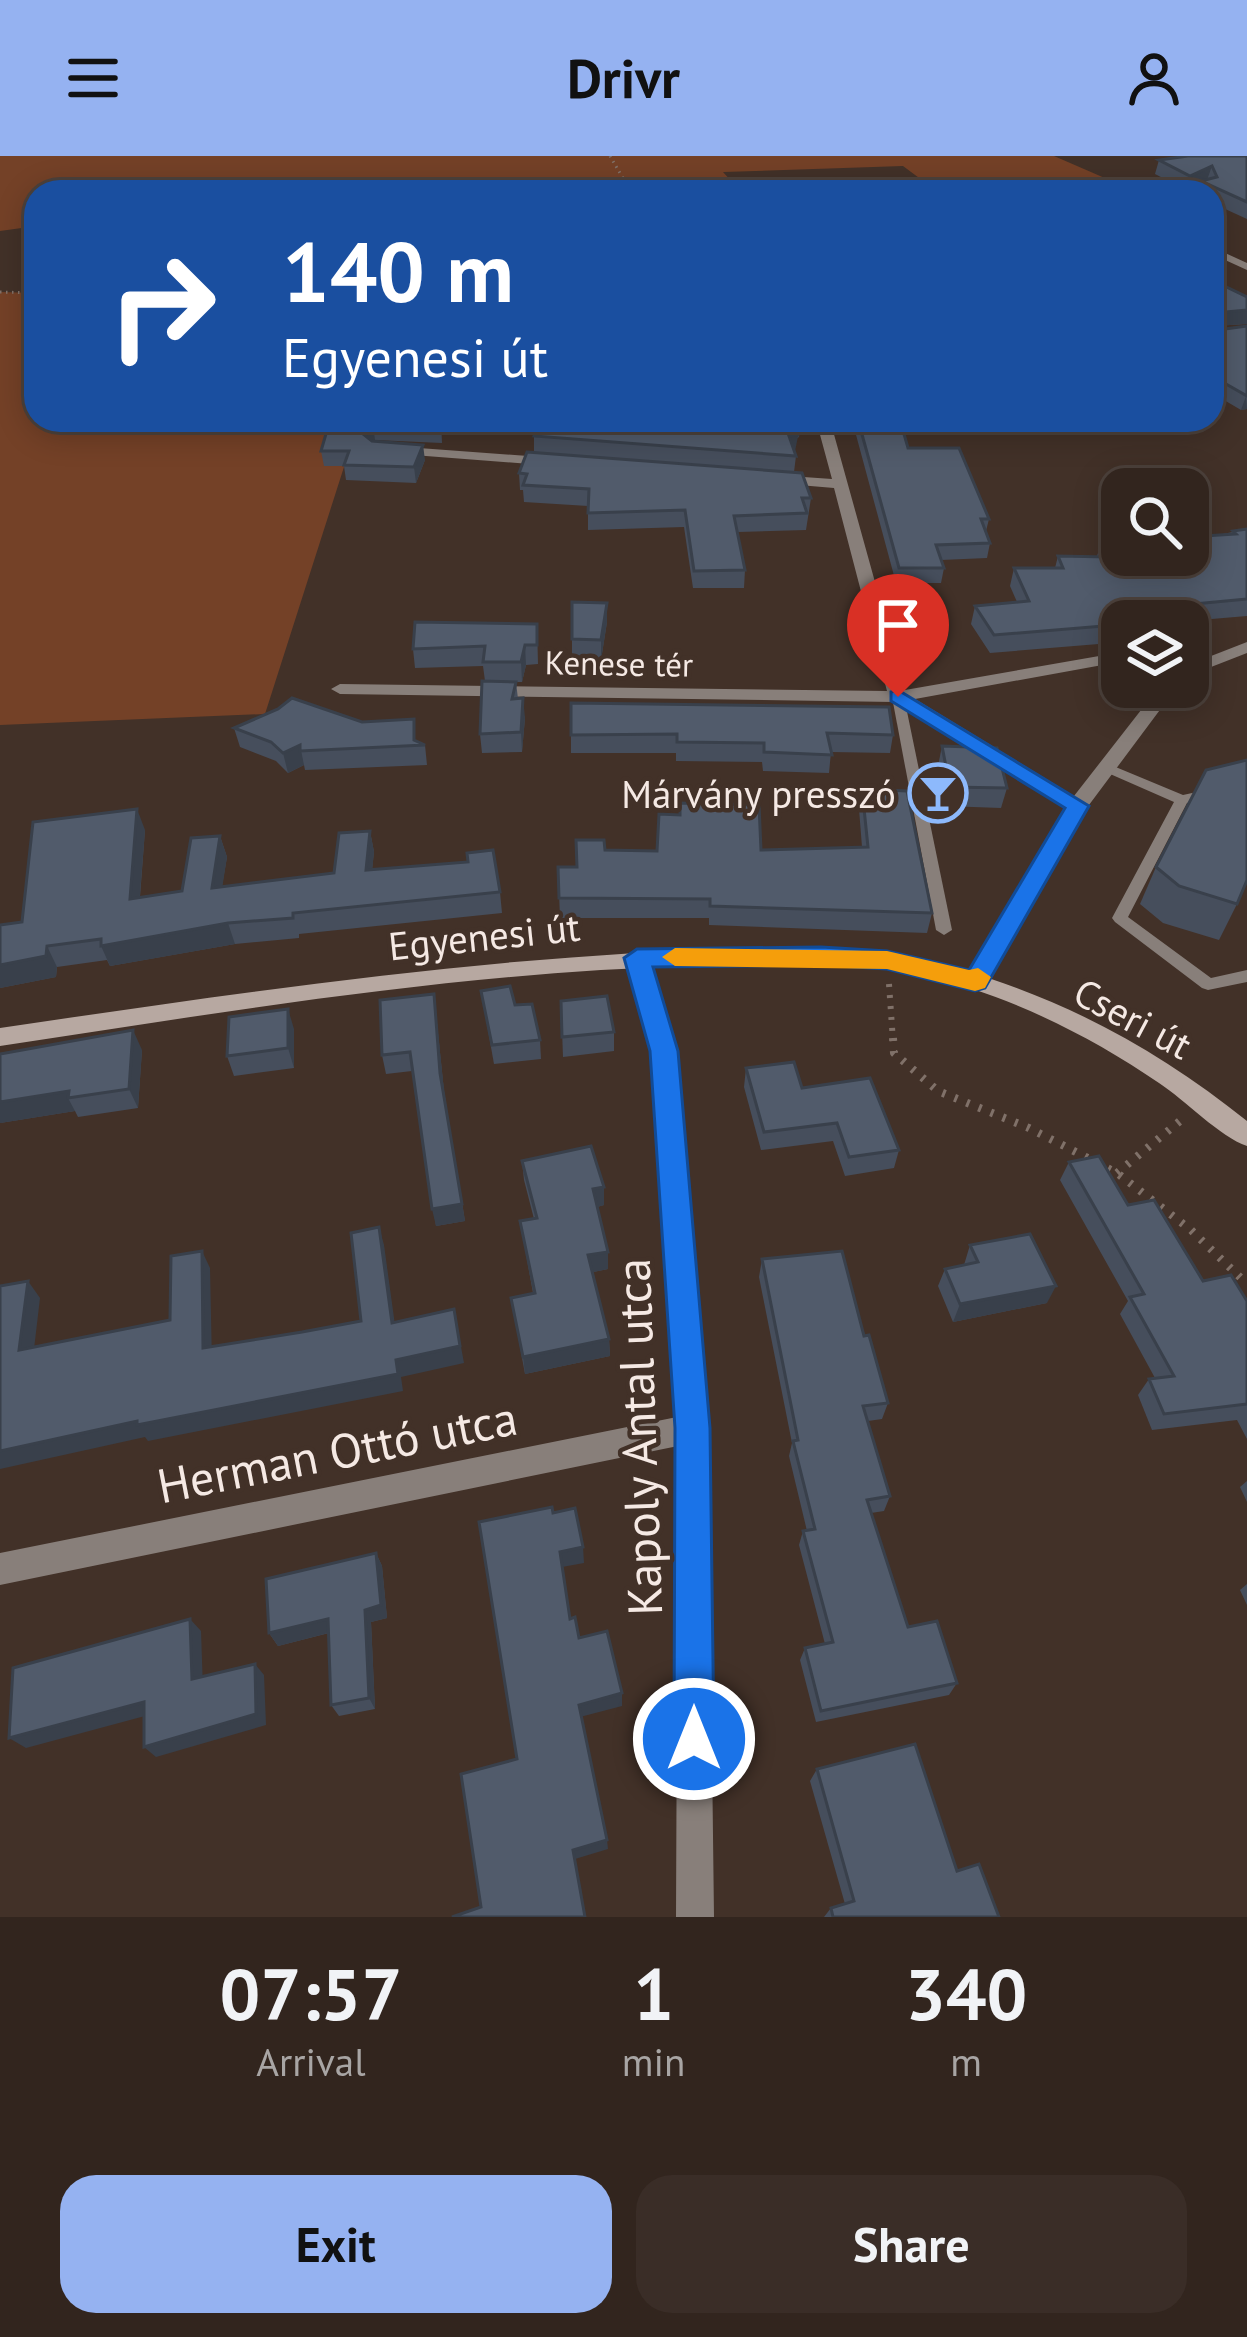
<!DOCTYPE html>
<html lang="en">
<head>
<meta charset="utf-8">
<style>
  body { margin:0; font-family:"PT Sans",sans-serif; background:#3a2d27; color:#f1f3f6; height:100vh; display:flex; flex-direction:column; font-size:45px; white-space:nowrap }
  * { box-sizing:border-box; margin:0 }
  p { font-size:39px; color:#a8a5a4 }
  .icon { flex:none; width:66px; height:66px; fill:none; stroke:currentColor; stroke-width:2; stroke-linecap:round; stroke-linejoin:round }
  .map { position:relative; height:1761px; overflow:hidden }
  .panel { display:flex; flex-direction:column; background:#32251e; flex:1 }
  .panel>* { flex:none }
  .hud { position:absolute; left:24px; top:24px; width:1200px; height:252px; border-radius:36px; box-shadow:0 6px 30px #0003,0 0 0 3px #4d423c; background:#1a4fa0; color:#fff; overflow:hidden }
  .tools { position:absolute; left:1101px; top:312px; display:grid; gap:24px }
  .tools a { display:grid; place-items:center; width:108px; height:108px; border-radius:24px; background:#32251e; box-shadow:0 6px 30px #0003,0 0 0 3px #4d423c; font-size:60px }
  .pin { position:absolute; display:grid; place-items:center; width:102px; height:102px; color:#fff; margin:-123px -51px; border-radius:50% 50% 50% 0; rotate:-45deg; box-shadow:0 0 12px #0007 }
  .pin .icon { rotate:45deg }
  .me { position:absolute; width:132px; margin:-66px; rotate:0deg; stroke-linejoin:round; filter:drop-shadow(0 0 9px #0008) }
  .turn { display:flex; align-items:center; gap:42px; height:252px; padding:0 60px; font-size:54px }
  .turn .icon { width:156px; height:156px; stroke-width:2.5 }
  .turn b { display:block; font-size:84px; line-height:102px }
  .eta { display:flex; justify-content:space-evenly; align-items:center; height:204px; text-align:center }
  .eta b { font-size:72px; font-weight:600; line-height:84px }
  .cta { display:flex; gap:24px; margin-top:auto; padding:24px 60px }
  .cta a { flex:1; height:138px; border-radius:36px; background:#95b2f1; color:#111; font-size:48px; font-weight:600; line-height:138px; text-align:center }
  .cta a+a { background:#3a2d27; color:#f1f3f6 }
  header { display:flex; justify-content:space-between; align-items:center; height:156px; padding:0 60px; background:#95b2f1; color:#111; font-size:54px; font-weight:600 }
  .map>svg:first-child { display:block }
  .green { fill:#744127 }
  .lines { fill:none; stroke-linecap:round; stroke-linejoin:round }
  .path-far2 { stroke:#807169; stroke-width:3; stroke-dasharray:1.5 4.5; stroke-linecap:butt }
  .path-far1 { stroke:#807169; stroke-width:6; stroke-dasharray:3 8; stroke-linecap:butt }
  .path { stroke:#807169; stroke-width:8; stroke-dasharray:3 10; stroke-linecap:butt }
  .lane { fill:#887f7a; fill-rule:evenodd }
  .street { fill:#887f7a; fill-rule:evenodd }
  .secondary { fill:#b7a8a1; fill-rule:evenodd }
  .wall { fill:#464e5c }
  .shaded-wall { fill:#39404b }
  .building { fill:#515b6b; stroke:#39404b; stroke-width:3 }
  .route { fill:#1a73e8; stroke:#114b97; stroke-width:3 }
  .slow { fill:#f59e0b }
  .labels { text-anchor:middle; dominant-baseline:central; stroke-width:9; stroke-linejoin:round; paint-order:stroke }
  .far-street-label { font-size:33px; fill:#f5e9e4; stroke:#423128 }
  .poi-label { font-size:39px; fill:#f5e9e4; stroke:#423128; text-anchor:end }
  .street-label { font-size:39px; fill:#f5e9e4; stroke:#423128 }
  .near-street-label { font-size:48px; fill:#f5e9e4; stroke:#423128 }
</style>
</head>
<body>
<header><svg class="icon" aria-label="menu" viewBox="0 0 24 24"><path d="M4 6h16M4 12h16M4 18h16"/></svg>Drivr<svg class="icon" aria-label="person" viewBox="0 0 24 24"><circle cx="12" cy="8" r="4"/><path d="M4 21q1-7 8-7t8 7"/></svg></header>
<div class="map">
<svg width="1247" height="1761" viewBox="0 0 1247 1761">
  <rect width="100%" height="100%" fill="#423128"/>
  <g class="green">
    <path d="M0,0h1054l83,36h-199l-35,-26 -180,6 18,20h-705v34l-36,5z"/>
    <path d="M0,136l36,1v51l-13,18 13,1v57h323l-94,294 -265,11z"/>
  </g>
  <g class="lines">
    <g class="path-far2">
      <path d="M610,0l21,36"/>
      <path d="M0,136l36,1"/>
    </g>
    <path class="path-far1" d="M889,828l4,57"/>
    <g class="path">
      <path d="M893,882l1,15 44,38 91,37 88,45 74,57 56,54"/>
      <path d="M1117,1017l63,-52"/>
    </g>
    <g class="lane">
      <path d="M898,537l6,4 48,233 -8,5 -8,-5 -44,-233z"/>
      <path d="M1106,607l77,32 64,-14v8l-60,14 -59,114 83,61 36,-8v12l-39,8 -6,-2 -87,-66 -3,-4 62,-116 -73,-32 -2,-3z"/>
    </g>
    <g class="street">
      <path d="M1212,91l35,16v7l-35,-16z"/>
      <path d="M816,264h14l75,270 217,-38 -3,10 -204,37 159,97 85,-109h18l-91,122 -103,178 -8,2 -12,-8 103,-173 -172,-106 -554,-8 -9,-5 9,-5 547,7 -53,-203 -59,-5 -7,-4 7,-4 57,4z"/>
      <path d="M392,290l163,12 7,4 -7,4 -168,-13 -2,-3z"/>
      <path d="M1247,486v11l-59,23v-11z"/>
      <path d="M637,794l11,8 28,93 32,377 6,489h-38l2,-471 -678,139v-32l677,-136 -25,-366 -26,-93z"/>
    </g>
    <path class="secondary" d="M802,791c165,2 318,72 445,174v25c-27,-9 -62,-46 -88,-63 -57,-39 -120,-72 -186,-94 -91,-31 -185,-26 -279,-23 -233,6 -463,45 -694,80v-18c270,-40 529,-78 802,-81z"/>
  </g>
  <g class="wall">
    <path d="M1247,0v63l-35,-16v-11h-14l3,-9 -15,7 -31,-16 4,-14z"/>
    <path d="M1212,124l35,17v27l-32,2 2,4 30,-4v83l-6,1 -29,-17z"/>
    <path d="M330,264h111l1,23 -67,-3 50,20 -9,23 -70,-3 -2,-14h-20l-3,-15z"/>
    <path d="M852,264h48l8,28 81,71 -3,12 4,12 -3,15 -46,2 3,8 -3,15h-45z"/>
    <path d="M801,266l-2,15 -3,2 -2,12 2,5 -2,16 -260,-20v-16z"/>
    <path d="M519,317l292,25 -5,32 -68,2 7,38 -1,18h-51l-9,-61 -96,3v-24l-64,-4 -1,-12h-3z"/>
    <path d="M1247,373v87l-59,5h-66v13h-9l-2,9 -121,10 -19,-29 4,-18 42,-4 -7,-16 4,-18h41l3,-12h39l4,-12 21,11z"/>
    <path d="M607,447v19l-6,38 -29,-1v-20z"/>
    <path d="M537,468l1,40 -12,1 -4,17h-6l2,17 7,19 -3,34 -40,1 -2,-19 5,-53 -2,-15 -68,2 -2,-19z"/>
    <path d="M571,547l322,32 -3,18 -59,-1 -2,21 -66,-2 -1,-9 -86,-1v-8h-105z"/>
    <path d="M234,572l183,14 8,3 2,20 -122,5 -1,-5 -16,8 -12,-12 -36,-14z"/>
    <path d="M942,590l65,42 -6,20 -56,-2 -7,-40z"/>
    <path d="M862,633l70,124 -5,20 -218,-8v-7h-149l-2,-51h19l28,-17 52,1 22,-36 1,-12 81,47 101,-3 -3,-38z"/>
    <path d="M145,674l-5,67 42,-6 38,-55 7,21 -5,29 112,-13 36,-42 4,21 -2,18 128,22 2,21 -203,21v4l-64,6 -125,22 -3,-6 -50,7 -1,10 -56,11v-63l22,-3z"/>
    <path d="M1156,711l81,37 -18,36 -56,-17 -23,-19z"/>
    <path d="M481,835l34,14 25,35 1,19 -47,5z"/>
    <path d="M434,838l10,97 21,130 -29,5 -24,-155 -26,3 -4,-19z"/>
    <path d="M561,845l53,31v19l-51,6z"/>
    <path d="M294,873v39l-60,8 -7,-20z"/>
    <path d="M142,894l-4,58 -60,9 -3,-6 -75,12z"/>
    <path d="M746,912l56,20 97,62 -5,18 -49,8 -12,-35 -72,9 -17,-63z"/>
    <path d="M522,1005l82,44 -7,2 11,62 -15,3 16,67 1,17 -85,18 -14,-76 22,-5 -13,-72 14,-2 -10,-39z"/>
    <path d="M1069,1006l59,43 75,76 44,20v138l-10,-19 -85,10 -14,-35 11,-16 6,-1 -35,-64 8,-13 -68,-121z"/>
    <path d="M970,1089l77,58 -94,19 -15,-36 7,-17 19,-4z"/>
    <path d="M762,1103l102,77 24,67 -6,16 -14,2 22,75 -6,15 -13,2 37,114 49,56 -8,12 -133,27 -16,-62 5,-12 20,-4 -26,-99 4,-14h4l-18,-75 3,-13 -33,-166z"/>
    <path d="M1247,1325v21l-7,-15z"/>
    <path d="M376,1397l6,13 5,52 -16,4 4,87 -36,7 -8,-11 -2,-72 -51,13 -9,-13z"/>
    <path d="M1247,1428v21l-7,-15z"/>
    <path d="M817,1613l140,102 42,46h-175l7,-9 14,-4 -35,-123z"/>
  </g>
  <g class="shaded-wall">
    <path d="M1212,10l-5,14 -21,10 4,-14z"/>
    <path d="M1247,154v14l-35,2v-9l4,-4z"/>
    <path d="M1246,240l1,13 -6,1z"/>
    <path d="M801,266l-6,29h-8l5,-23z"/>
    <path d="M373,269l2,15 -9,10 -3,-16z"/>
    <path d="M423,289l2,15 -9,23 -2,-16z"/>
    <path d="M607,447v19l-6,38v-20z"/>
    <path d="M525,489l1,20 -4,17 -1,-20z"/>
    <path d="M523,542l2,20 -3,34 -1,-20z"/>
    <path d="M300,589l4,20 -16,8 -5,-20z"/>
    <path d="M137,653l8,21 -7,89 -8,-20z"/>
    <path d="M370,675l4,21 -4,39 -4,-21z"/>
    <path d="M220,680l7,21 -8,51 -7,-20z"/>
    <path d="M228,767l7,21 -125,22 -9,-20z"/>
    <path d="M47,790l10,21 -1,10 -56,11v-23z"/>
    <path d="M434,838l10,97 21,130 -29,5 -4,-17 8,-136z"/>
    <path d="M288,853l6,20v39l-6,-20z"/>
    <path d="M133,874l9,20 -4,58 -9,-19z"/>
    <path d="M69,935l-1,7 7,13 -75,12v-21z"/>
    <path d="M604,1031v18l-10,3 -1,-19z"/>
    <path d="M379,1071l5,18 13,95 -5,-17z"/>
    <path d="M202,1095l8,17 2,96 -9,-16z"/>
    <path d="M608,1096v17l-19,4 -1,-18z"/>
    <path d="M28,1125l12,17 -8,68 -13,-16z"/>
    <path d="M1056,1130l-9,17 -94,19 7,-18z"/>
    <path d="M454,1153l10,54 -63,14 2,14 -255,50 -3,-4 -145,32v-18l396,-91z"/>
    <path d="M609,1183l1,17 -85,18 -2,-17z"/>
    <path d="M583,1391l1,16 -22,4 -2,-15z"/>
    <path d="M376,1397l6,13 5,52 -16,4 4,87 -6,-11 -4,-88z"/>
    <path d="M190,1463l11,12 2,59 -11,-11z"/>
    <path d="M328,1463l8,12 -58,15 -9,-13z"/>
    <path d="M255,1508l9,11 2,50 -110,32 -12,-10z"/>
    <path d="M622,1537v13l-42,11 -1,-12z"/>
    <path d="M144,1546l12,11 -130,35 -17,-10z"/>
    <path d="M607,1684l1,9 -33,10 -2,-9z"/>
  </g>
  <g class="building">
    <path d="M1188,0h59v46l-46,-21 16,-4 -5,-11 -22,10 -31,-16z"/>
    <path d="M1212,124l35,17v13l-31,3 -4,4z"/>
    <path d="M1212,162l5,12 30,-4v70l-35,-20z"/>
    <path d="M330,264h110l1,8 -68,-3 -10,9 9,7 51,4 -9,22 -70,-2 5,-14h-28z"/>
    <path d="M540,264h260l1,2 -9,6 5,7 -8,1 7,20 -262,-20z"/>
    <path d="M858,264h42l8,28h51l30,71h-8l9,24 -54,2 8,23h-45z"/>
    <path d="M527,296l275,21 9,25h-9l5,15 -73,3 11,54 -51,1 -9,-61 -97,3 1,-24 -66,-4 4,-11 -8,-1z"/>
    <path d="M1247,373v70l-85,8 5,8 -56,2 5,8 -122,10 -19,-29 54,-5 -15,-33h49l-5,-12 50,1 -7,-13h21v11h66v-18l48,-3 -3,-3z"/>
    <path d="M572,446l35,1 -6,37 -29,-1z"/>
    <path d="M415,466l122,2v21h-12l-4,17h-38l2,-16 -72,3z"/>
    <path d="M482,525l34,1 -4,17 11,-1 -2,34 -41,2z"/>
    <path d="M292,542l70,24 52,-3v21l11,5 -125,6v-6l-17,8 -12,-11 -37,-14 44,-19z"/>
    <path d="M571,547l318,4 4,28 -66,-2 5,22 -68,-3v-9l-87,-1v-8l-106,1z"/>
    <path d="M942,590l55,2 10,40 -57,-1z"/>
    <path d="M1247,604v120l-10,24 -58,-18 -23,-19 50,-97z"/>
    <path d="M862,633l45,2 25,122 -222,-7v-7l-151,-1 -1,-31h19l-1,-27h28l1,10 52,1 2,-37 21,1v-12l79,2 2,45 107,-3z"/>
    <path d="M137,653l-7,90 52,-8 9,-53 29,-2 -8,52 122,-15 5,-40 31,-2 -4,39 102,-8 -1,-9 26,-3 7,42 -207,21v5l-65,5 -127,23v-7l-54,7 -1,10 -46,9v-40l22,-3 11,-100z"/>
    <path d="M510,830l5,19 17,-1 8,36 -48,5 -11,-54z"/>
    <path d="M434,838l6,79 22,131 -30,5 -22,-157 -28,3 -2,-55z"/>
    <path d="M607,840l7,36 -52,5 -1,-36z"/>
    <path d="M288,853v39l-61,8 2,-39z"/>
    <path d="M133,874l-4,59 -61,9 1,-7 -69,11v-48z"/>
    <path d="M794,906l8,26 68,-10 29,72 -50,7 -12,-34 -73,9 -18,-64z"/>
    <path d="M591,990l13,41 -11,2 15,63 -20,3 21,84 -86,18 -12,-59 24,-5 -15,-72 17,-3 -15,-57z"/>
    <path d="M1099,1000l29,49 26,-5 49,81 28,-6 16,26v103l-83,10 -15,-35 25,-3 -44,-79 14,-3 -75,-132z"/>
    <path d="M379,1071l13,96 62,-14 6,37 -64,14 2,14 -261,51v-4l-137,30v-165l28,-5 -9,69 151,-30 1,-64 31,-5 1,97 99,-16 59,-11 -10,-88z"/>
    <path d="M1030,1078l26,52 -96,18 -15,-35 33,-7 -8,-17z"/>
    <path d="M842,1095l22,85 5,-1 19,68 -25,3 27,90 -23,4 41,127 29,-6 20,62 -136,28 -16,-63 28,-6 -30,-111 12,-2 -22,-88 5,-1 -36,-181z"/>
    <path d="M552,1351l1,6 22,-5 8,39 -23,5 10,67 5,-2 4,21 28,-7 15,62 -43,12 28,135 -34,10 12,67h-133l29,-10 -20,-133 56,-15 -38,-237z"/>
    <path d="M376,1397l5,52 -16,5 4,88 -38,7 -3,-86 -59,14 -3,-54z"/>
    <path d="M190,1463l2,60 63,-15 1,50 -112,33v-45l-135,36 4,-70z"/>
    <path d="M915,1588l42,127 22,-7 20,53h-166l-2,-9 23,-7 -37,-132z"/>
  </g>
  <path class="route" d="M898,534l191,116 -104,182 -10,3 -88,-22 -66,-4 -168,2 25,84 32,377 4,311 -6,15 -14,6 -14,-6 -6,-15 1,-311 -25,-377 -26,-93 13,-9 184,-2 66,4 82,19 96,-162 -174,-107v-9z"/>
  <path class="slow" d="M675,792l212,3 82,19 9,-2 13,9 -6,11 -10,3 -88,-22 -212,-3 -13,-9z"/>
  <defs>
    <symbol id="bar-ring" viewBox="-11 -11 22 22"><circle r="9.5" fill="#423128" stroke="#8db9fc" stroke-width="1.5"/><path d="M-6-5H6L.8 .8V4.5H3.5V6h-7V4.5H-.8V.8Z" fill="#8db9fc"/></symbol>
  </defs>
  <g fill-rule="evenodd">
    <use href="#bar-ring" x="905" y="604" width="66" height="66"/>
  </g>
  <g class="labels">
    <g class="far-street-label">
      <text transform="translate(619 507) rotate(1)">Kenese tér</text>
    </g>
    <g class="poi-label">
      <text x="896" y="637">Márvány presszó</text>
    </g>
    <g class="street-label">
      <text transform="translate(484 780) rotate(-6)">Egyenesi út</text>
      <text transform="translate(1133 862) rotate(28)">Cseri út</text>
    </g>
    <g class="near-street-label">
      <text transform="translate(638 1281) rotate(-92)">Kapoly Antal utca</text>
      <text transform="translate(337 1295) rotate(-11)">Herman Ottó utca</text>
    </g>
  </g>
</svg>
<div class="tools">
<a><svg class="icon" aria-label="search" viewBox="0 0 24 24"><circle cx="10" cy="10" r="6"/><path d="M15 15l6 6"/></svg></a>
<a><svg class="icon" aria-label="layers" viewBox="0 0 24 24"><path d="M12 4l9 5-9 5-9-5zM3 14l9 5 9-5"/></svg></a>
</div>
<div class="pin" style="left:898px;top:541px;background:#d93025"><svg class="icon" aria-label="arrive" viewBox="0 0 24 24"><path d="M6 21V4h12l-3 4 3 4H6"/></svg></div>
<svg class="me" style="left:694px;top:1583px" viewBox="-20 -20 40 40"><circle r="17" fill="#1a73e8" stroke="#fff" stroke-width="3"/><path d="M0-11L8 9 0 5-8 9z" fill="#fff"/></svg>
<div class="hud">
<div class="turn"><svg class="icon" aria-label="right" viewBox="0 0 24 24"><path d="M7 20v-9h11M14 6l5 5-5 5"/></svg><div><b>140 m</b>Egyenesi út</div></div>
</div>
</div>
<section class="panel">
<div class="eta">
<div><b>07:57</b><p>Arrival</p></div>
<div><b>1</b><p>min</p></div>
<div><b>340</b><p>m</p></div>
</div>
<div class="cta"><a>Exit</a><a>Share</a></div>
</section>
</body>
</html>
